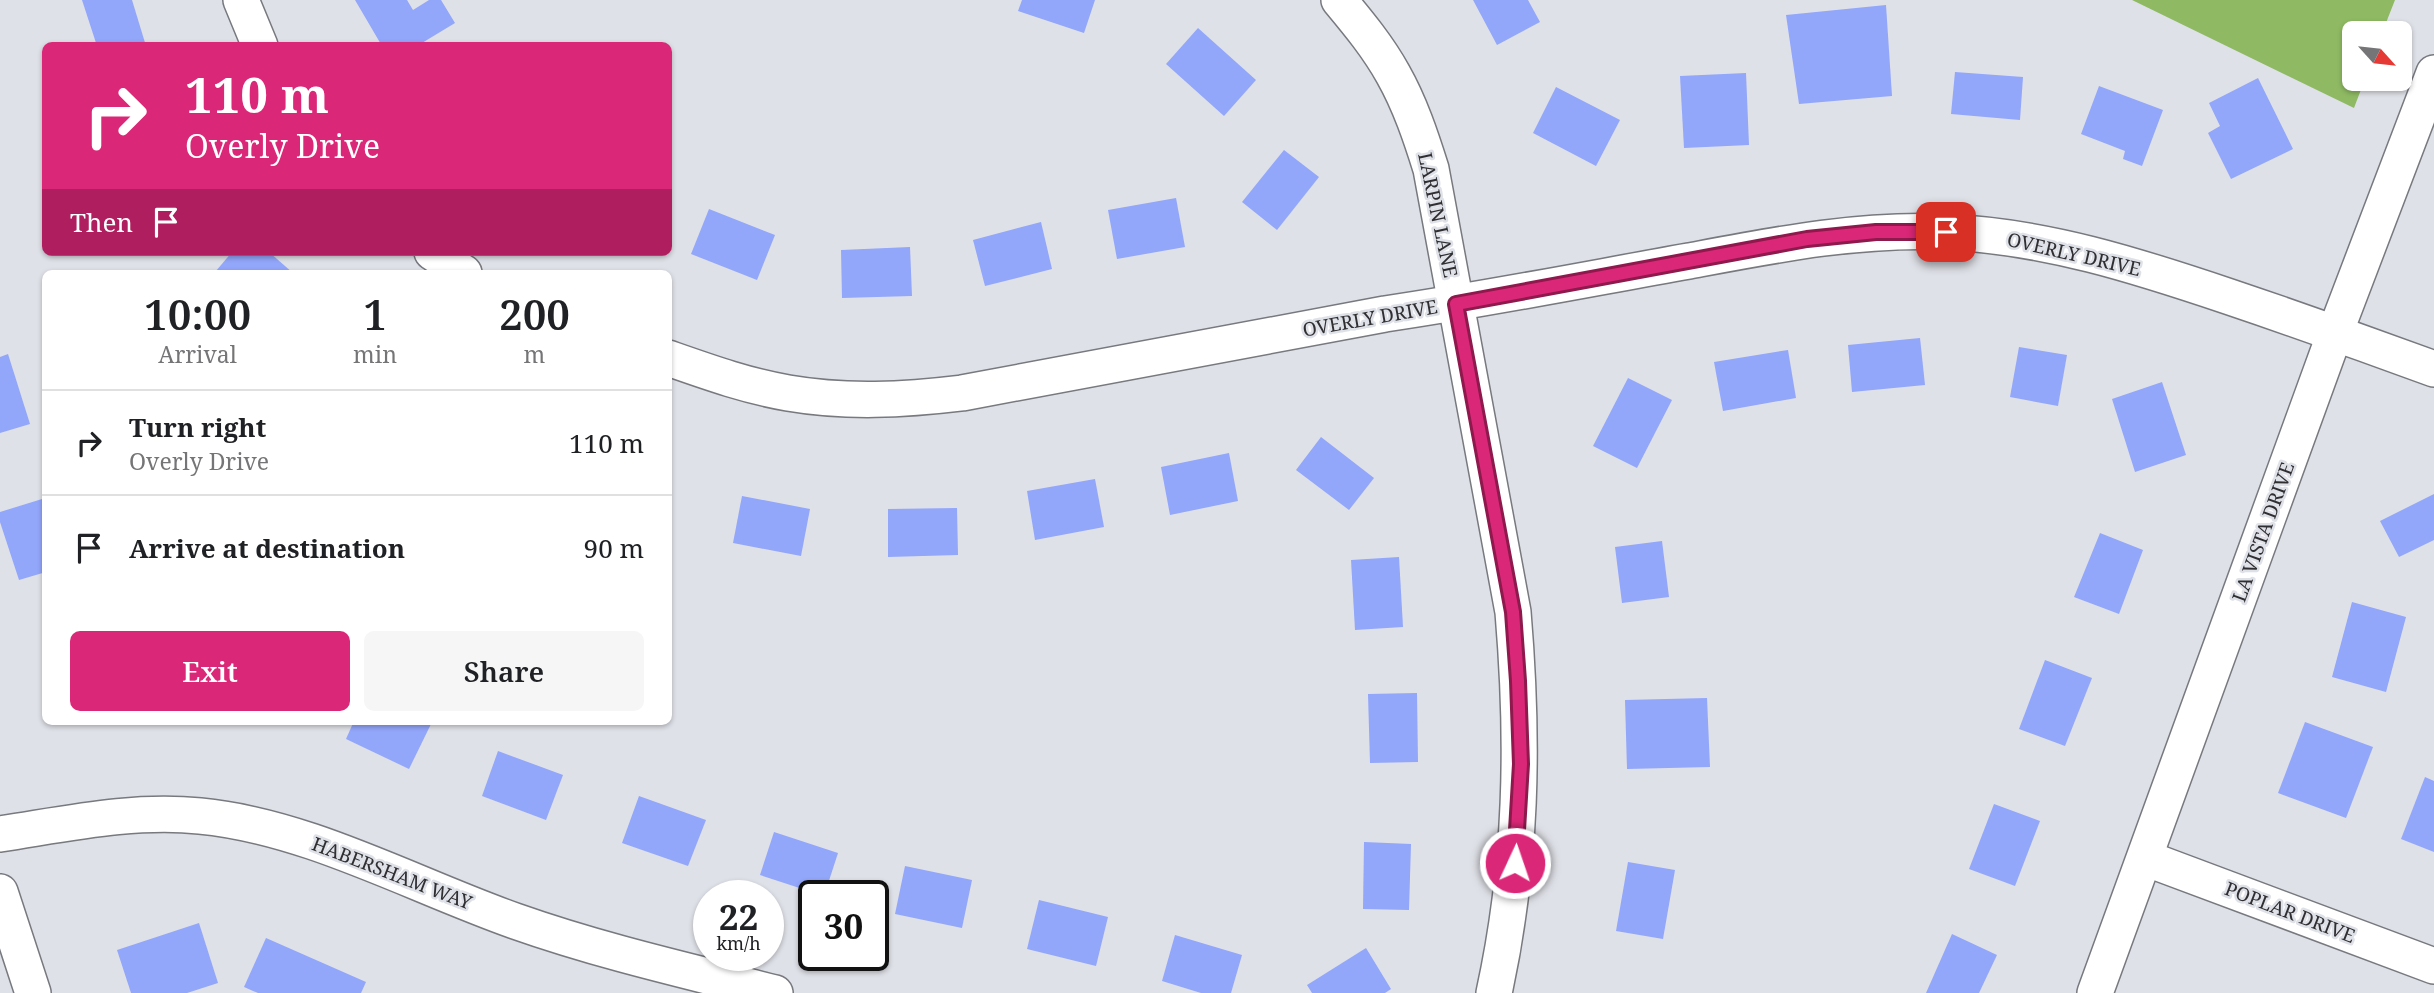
<!DOCTYPE html>
<html lang="en">
<head>
<meta charset="utf-8">
<style>
  body { margin:0; font-family:"Noto Serif",serif; background:#f6f6f6; color:#202124; height:100vh; display:flex; flex-direction:column; font-size:26px; white-space:nowrap }
  * { box-sizing:border-box; margin:0 }
  p { font-size:23px; color:#757577 }
  .icon { flex:none; width:38px; height:38px; fill:none; stroke:currentColor; stroke-width:2; stroke-linecap:round; stroke-linejoin:round }
  .map { position:relative; flex:1; overflow:hidden }
  .side { position:absolute; left:42px; top:270px; width:630px; height:455px; display:flex; flex-direction:column; background:#fff; border-radius:10px; box-shadow:0 2px 5px #0004 }
  .side>* { flex:none }
  .banner { position:absolute; left:42px; top:42px; width:630px; height:214px; border-radius:10px; box-shadow:0 2px 5px #0004; background:#db2777; color:#fff; overflow:hidden }
  .needle { width:46px; rotate:117deg }
  .tools { position:absolute; left:2342px; top:21px; display:grid; gap:14px }
  .tools a { display:grid; place-items:center; width:70px; height:70px; border-radius:10px; background:#fff; box-shadow:0 2px 5px #0004; font-size:35px }
  .speed { position:absolute; left:693px; top:880px; display:flex; gap:14px; font-size:35px; font-weight:700; text-align:center }
  .speed>* { display:grid; place-content:center; width:91px; height:91px; border-radius:50%; background:#fff; box-shadow:0 2px 5px #0004; line-height:1 }
  .speed small { font-size:18px; font-weight:400 }
  .speed .limit { border:4px solid #111; border-radius:10px; background:#fff; color:#111 }
  .pin { position:absolute; display:grid; place-items:center; width:60px; height:60px; color:#fff; margin:-30px; border-radius:14px; box-shadow:0 4px 10px #0006 }
  .me { position:absolute; width:77px; margin:-38px; rotate:3deg; stroke-linejoin:round; filter:drop-shadow(0 0 5px #0008) }
  .turn { display:flex; align-items:center; gap:24px; height:147px; padding:0 28px; font-size:32px }
  .turn .icon { width:91px; height:91px; stroke-width:2.5 }
  .turn b { display:block; font-size:49px; line-height:60px }
  .then { display:flex; align-items:center; height:66px; padding:0 28px; background:#0003; gap:14px; font-size:26px }
  .eta { display:flex; justify-content:space-evenly; align-items:center; height:119px; text-align:center }
  .eta b { font-size:42px; font-weight:600; line-height:49px }
  .cta { display:flex; gap:14px; margin-top:auto; padding:14px 28px }
  .cta a { flex:1; height:80px; border-radius:10px; background:#db2777; color:#fff; font-size:28px; font-weight:600; line-height:80px; text-align:center }
  .cta a+a { background:#f6f6f6; color:#202124 }
  ul { padding:0; list-style:none }
  li { display:flex; align-items:center; gap:21px; height:105px; padding:0 28px; border-top:2px solid #e0e0e0 }
  li div { flex:1 }
  li b { display:block; font-size:26px }
  li em { font-style:normal }
  .map>svg:first-child { display:block }
  .forest { fill:#8fba63 }
  .building { fill:#92a6fa }
  .lines { fill:none; stroke-linecap:round; stroke-linejoin:round }
  .minor-casing { stroke:#77797f; stroke-width:38 }
  .minor { stroke:#fff; stroke-width:35 }
  .route-casing { stroke:#8e194d; stroke-width:18 }
  .route { stroke:#db2777; stroke-width:12 }
  .labels { text-anchor:middle; dominant-baseline:central; stroke-width:5; stroke-linejoin:round; paint-order:stroke }
  .street-label { font-size:19px; fill:#2f2f32; stroke:#dfe1e8 }
</style>
</head>
<body>
<div class="map">
<svg width="2434" height="993" viewBox="0 0 2434 993">
  <rect width="100%" height="100%" fill="#dfe1e8"/>
  <path class="forest" d="M2132,0h263l-13,33h-28v46h11l-11,29z"/>
  <g class="building">
    <path d="M82,0h50l14,46h-49z"/>
    <path d="M355,0h52l6,10 16,-10h12l14,23 -38,23h-35z"/>
    <path d="M1022,0h73l-11,33 -66,-22z"/>
    <path d="M1473,0h55l12,22 -43,23z"/>
    <path d="M1886,5l6,91 -93,8 -13,-89z"/>
    <path d="M1198,28l58,52 -32,36 -58,-52z"/>
    <path d="M1955,72l68,5 -3,43 -69,-6z"/>
    <path d="M1746,73l3,72 -65,3 -4,-72z"/>
    <path d="M2258,78l35,71 -62,30 -23,-46 12,-7 -11,-23z"/>
    <path d="M2099,86l64,24 -21,56 -19,-7 2,-8 -44,-17z"/>
    <path d="M1556,87l64,33 -24,46 -63,-33z"/>
    <path d="M1284,150l35,27 -42,53 -35,-28z"/>
    <path d="M1176,198l9,49 -68,12 -9,-49z"/>
    <path d="M709,209l66,26 -18,45 -66,-26z"/>
    <path d="M1041,222l11,47 -67,17 -12,-46z"/>
    <path d="M910,247l2,49 -70,2 -1,-48z"/>
    <path d="M232,252h37l24,21h-75l-2,-2z"/>
    <path d="M1920,338l5,47 -73,7 -4,-47z"/>
    <path d="M2019,347l48,8 -9,51 -48,-9z"/>
    <path d="M1788,350l8,48 -73,13 -9,-49z"/>
    <path d="M8,354l22,70 -30,9v-76z"/>
    <path d="M1628,378l44,22 -35,68 -44,-22z"/>
    <path d="M2162,382l24,73 -51,17 -23,-73z"/>
    <path d="M1321,437l53,41 -25,32 -53,-40z"/>
    <path d="M1229,453l9,48 -68,14 -9,-48z"/>
    <path d="M1095,479l9,48 -69,13 -8,-49z"/>
    <path d="M2434,494v46l-35,17 -19,-36z"/>
    <path d="M742,496l68,13 -9,47 -68,-13z"/>
    <path d="M42,499l4,11v62l-27,8 -19,-58v-10z"/>
    <path d="M957,508l1,47 -70,2v-48z"/>
    <path d="M2100,533l43,17 -24,64 -45,-17z"/>
    <path d="M1662,541l7,56 -47,6 -7,-56z"/>
    <path d="M1399,557l4,70 -48,3 -4,-70z"/>
    <path d="M2352,602l54,15 -20,75 -54,-15z"/>
    <path d="M2045,660l47,18 -27,68 -46,-17z"/>
    <path d="M1417,693l1,69 -48,1 -2,-69z"/>
    <path d="M1707,698l3,69 -83,2 -2,-69z"/>
    <path d="M354,721h69l8,3 -22,45 -63,-30z"/>
    <path d="M2305,722l68,25 -27,71 -68,-25z"/>
    <path d="M498,751l65,24 -17,45 -64,-24z"/>
    <path d="M2425,777l9,4v71l-33,-13z"/>
    <path d="M639,796l67,24 -18,46 -66,-23z"/>
    <path d="M1994,804l46,17 -25,65 -46,-17z"/>
    <path d="M774,832l64,21 -14,43 -64,-21z"/>
    <path d="M1364,842l47,2 -2,66 -46,-1z"/>
    <path d="M1628,862l47,8 -12,69 -47,-8z"/>
    <path d="M905,866l67,14 -10,48 -67,-14z"/>
    <path d="M1039,900l69,17 -12,49 -69,-17z"/>
    <path d="M199,923l19,60 -31,10h-56l-14,-43z"/>
    <path d="M1952,934l45,21 -18,38h-53z"/>
    <path d="M1175,935l67,20 -11,38h-30l-39,-12z"/>
    <path d="M266,938l100,44 -5,11h-103l-14,-6z"/>
    <path d="M1366,948l25,41 -6,4h-73l-5,-8z"/>
  </g>
  <g class="lines">
    <defs>
      <g id="minor">
        <path d="M241,0l19,46"/>
        <path d="M1339,0c20,24 39,47 54,74 17,30 28,63 38,95l82,443c11,130 9,253 -19,381"/>
        <path d="M432,252l32,21"/>
        <path d="M668,358c40,14 79,28 120,35 58,10 116,7 174,0l423,-79c102,-15 203,-35 304,-53 85,-16 170,-33 257,-29 99,4 192,34 284,65 68,23 136,47 204,72"/>
        <path d="M0,834c66,-10 133,-25 200,-18 107,10 213,69 315,105 85,30 173,50 260,72"/>
        <path d="M2145,858l289,108"/>
        <path d="M0,892l33,101"/>
        <path d="M2095,993l240,-660 99,-260"/>
      </g>
    </defs>
    <use href="#minor" class="minor-casing"/>
    <use href="#minor" class="minor"/>
  </g>
  <g class="lines">
    <defs>
      <path id="route" d="M1515,863l6,-99 -3,-83 -5,-69 -57,-308 351,-65 69,-7h70"/>
    </defs>
    <use href="#route" class="route-casing"/>
    <use href="#route" class="route"/>
  </g>
  <g class="labels">
    <g class="street-label">
      <text transform="translate(1438 215) rotate(78)">LARPIN LANE</text>
      <text transform="translate(2074 254) rotate(13)">OVERLY DRIVE</text>
      <text transform="translate(1370 318) rotate(-10)">OVERLY DRIVE</text>
      <text transform="translate(2263 532) rotate(-70)">LA VISTA DRIVE</text>
      <text transform="translate(392 873) rotate(21)">HABERSHAM WAY</text>
      <text transform="translate(2290 912) rotate(21)">POPLAR DRIVE</text>
    </g>
  </g>
</svg>
<div class="tools">
<a><svg class="needle" viewBox="-14 -14 28 28"><path d="M0-13l5 13h-10z" fill="#e53935"/><path d="M0 13l5-13h-10z" fill="#757577"/></svg></a>
</div>
<div class="speed"><div>22<small>km/h</small></div><div class="limit">30</div></div>
<div class="pin" style="left:1946px;top:232px;background:#d93025"><svg class="icon" aria-label="arrive" viewBox="0 0 24 24"><path d="M6 21V4h12l-3 4 3 4H6"/></svg></div>
<svg class="me" style="left:1515px;top:863px" viewBox="-20 -20 40 40"><circle r="17" fill="#db2777" stroke="#fff" stroke-width="3"/><path d="M0-11L8 9 0 5-8 9z" fill="#fff"/></svg>
<div class="banner">
<div class="turn"><svg class="icon" aria-label="right" viewBox="0 0 24 24"><path d="M7 20v-9h11M14 6l5 5-5 5"/></svg><div><b>110 m</b>Overly Drive</div></div>
<div class="then">Then<svg class="icon" aria-label="arrive" viewBox="0 0 24 24"><path d="M6 21V4h12l-3 4 3 4H6"/></svg></div>
</div>
<section class="side">
<div class="eta">
<div><b>10:00</b><p>Arrival</p></div>
<div><b>1</b><p>min</p></div>
<div><b>200</b><p>m</p></div>
</div>
<ul>
<li><svg class="icon" aria-label="right" viewBox="0 0 24 24"><path d="M7 20v-9h11M14 6l5 5-5 5"/></svg><div><b>Turn right</b><p>Overly Drive</p></div><em>110 m</em></li>
<li><svg class="icon" aria-label="arrive" viewBox="0 0 24 24"><path d="M6 21V4h12l-3 4 3 4H6"/></svg><div><b>Arrive at destination</b></div><em>90 m</em></li>
</ul>
<div class="cta"><a>Exit</a><a>Share</a></div>
</section>
</div>
</body>
</html>
